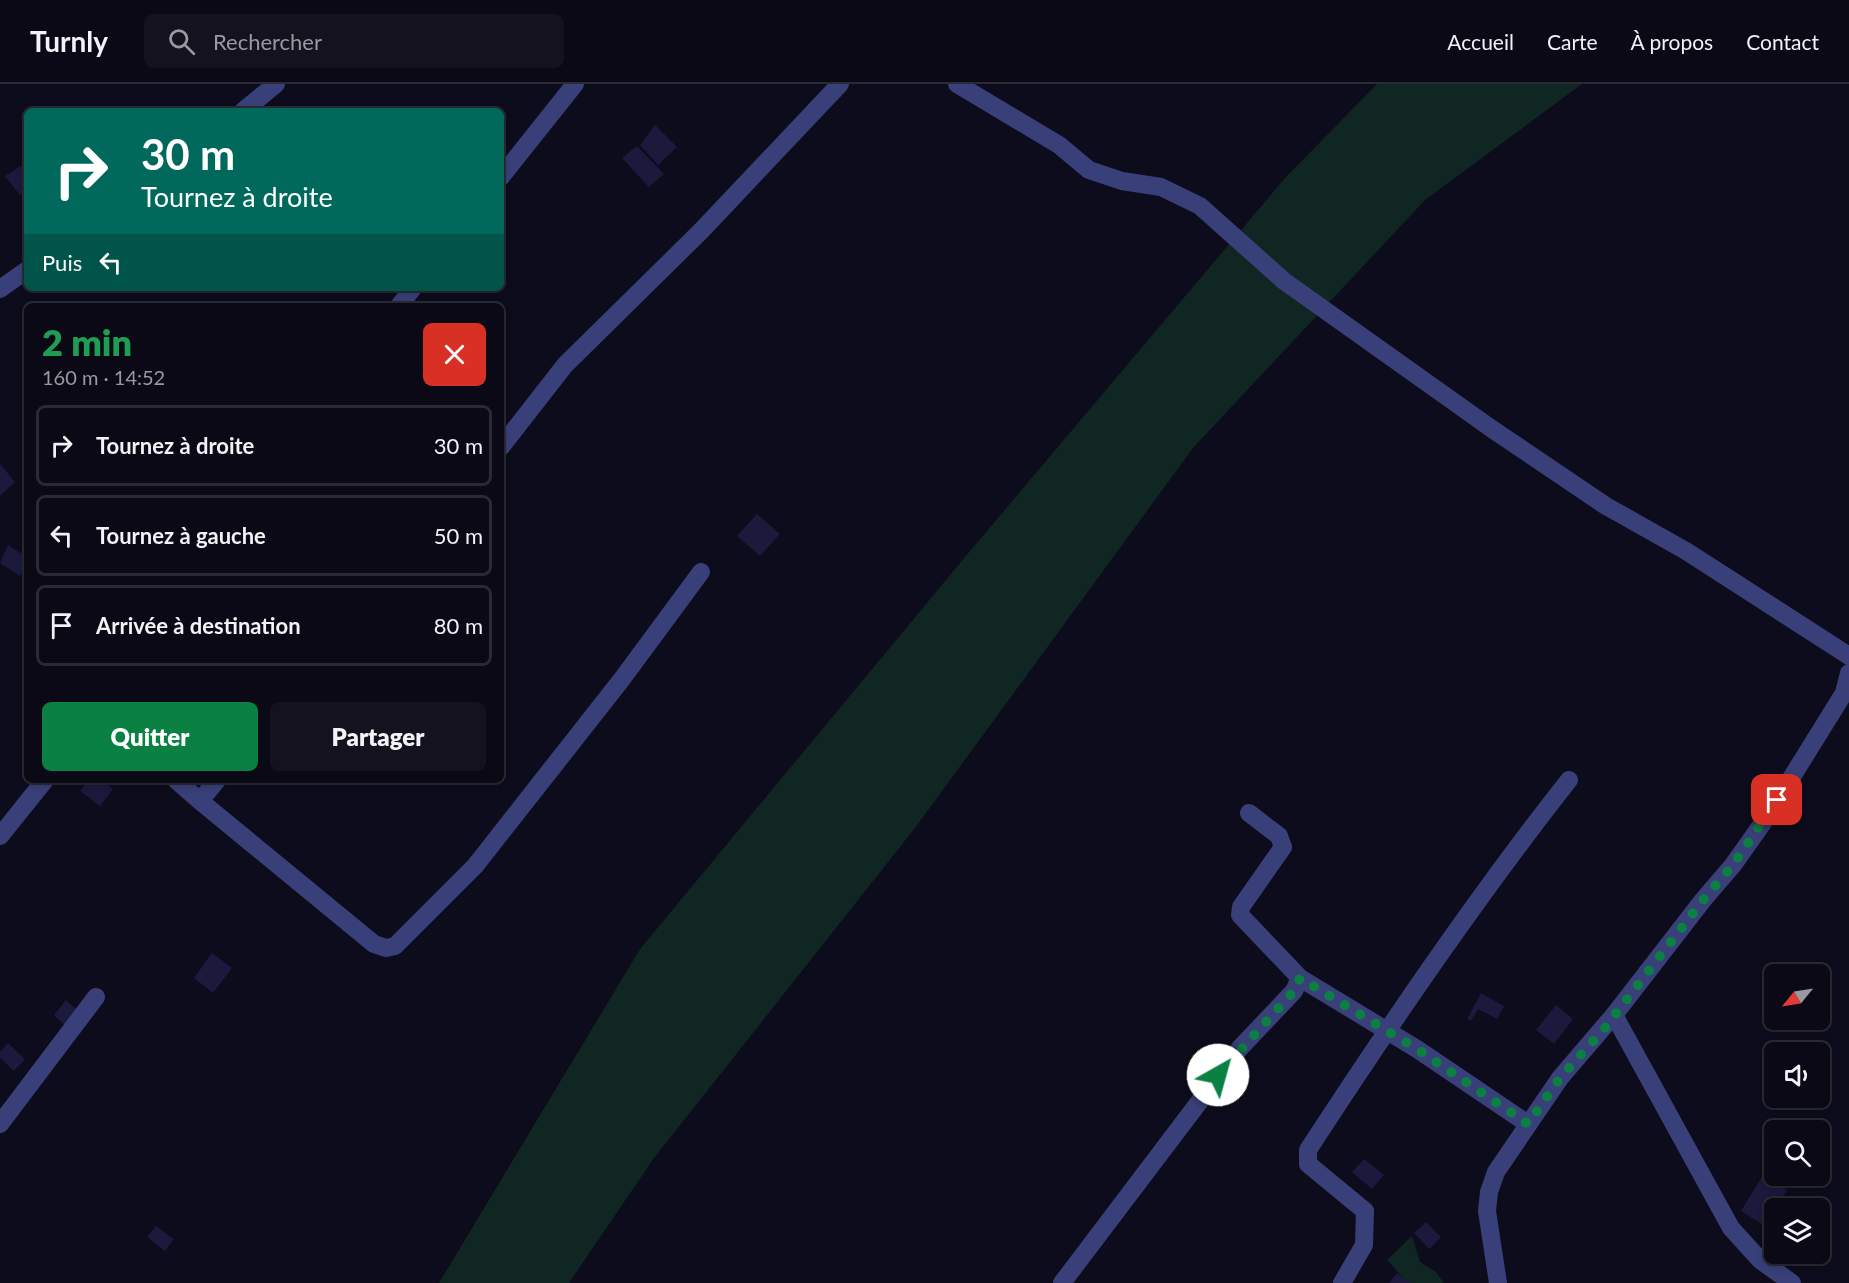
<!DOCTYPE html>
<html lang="fr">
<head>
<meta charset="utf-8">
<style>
  body { margin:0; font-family:Lato,sans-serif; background:#13121e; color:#f1f3f6; height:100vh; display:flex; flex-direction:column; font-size:22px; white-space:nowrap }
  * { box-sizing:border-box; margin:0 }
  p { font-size:20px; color:#999aa0 }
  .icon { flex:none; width:33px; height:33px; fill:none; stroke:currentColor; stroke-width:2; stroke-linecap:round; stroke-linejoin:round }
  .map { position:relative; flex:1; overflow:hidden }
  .details { position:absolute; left:24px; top:219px; width:480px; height:480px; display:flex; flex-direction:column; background:#0a0915; border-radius:9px; box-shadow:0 3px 9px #0003,0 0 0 2px #2a2a34 }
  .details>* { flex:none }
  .top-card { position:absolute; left:24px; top:24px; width:480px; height:183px; border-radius:9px; box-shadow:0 3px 9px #0003,0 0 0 2px #2a2a34; background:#00695c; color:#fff; overflow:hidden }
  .needle { width:39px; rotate:240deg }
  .fabs { position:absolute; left:1764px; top:880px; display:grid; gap:12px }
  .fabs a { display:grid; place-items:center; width:66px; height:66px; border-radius:9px; background:#0a0915; box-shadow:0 3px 9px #0003,0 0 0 2px #2a2a34; font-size:30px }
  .pin { position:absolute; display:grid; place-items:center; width:51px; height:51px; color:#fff; margin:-26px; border-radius:12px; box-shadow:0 3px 9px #0006 }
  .me { position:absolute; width:66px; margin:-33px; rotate:38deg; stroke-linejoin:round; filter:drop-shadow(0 0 4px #0008) }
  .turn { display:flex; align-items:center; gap:21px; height:126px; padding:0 18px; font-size:27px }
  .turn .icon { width:78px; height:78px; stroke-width:2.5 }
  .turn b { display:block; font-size:42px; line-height:51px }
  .then { display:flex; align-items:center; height:57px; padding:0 18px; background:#0003; gap:12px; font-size:22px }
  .round { display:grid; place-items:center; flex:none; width:63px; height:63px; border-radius:9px; background:#13121e }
  .headline { display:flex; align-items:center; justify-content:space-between; height:102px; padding:0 18px }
  h1 { font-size:36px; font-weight:800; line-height:45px; color:#1e9e55 }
  .primary-button { display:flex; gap:12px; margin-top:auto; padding:12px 18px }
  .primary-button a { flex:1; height:69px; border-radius:9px; background:#0b8043; color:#fff; font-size:24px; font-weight:800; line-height:69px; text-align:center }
  .primary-button a+a { background:#13121e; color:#f1f3f6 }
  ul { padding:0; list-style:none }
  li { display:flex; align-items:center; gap:18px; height:81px; margin:0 12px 9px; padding:0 6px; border:3px solid #2a2a34; border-radius:9px }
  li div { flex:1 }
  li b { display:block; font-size:22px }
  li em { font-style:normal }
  header { display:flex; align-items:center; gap:36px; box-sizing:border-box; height:84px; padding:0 30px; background:#0a0915; border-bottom:2px solid #2a2a34 }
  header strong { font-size:28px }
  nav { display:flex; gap:33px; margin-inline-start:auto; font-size:21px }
  .search { width:420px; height:54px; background:#13121e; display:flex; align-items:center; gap:15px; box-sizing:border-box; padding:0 21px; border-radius:9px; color:#999aa0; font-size:22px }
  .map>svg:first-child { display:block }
  .green { fill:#102622 }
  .building { fill:#1b193c }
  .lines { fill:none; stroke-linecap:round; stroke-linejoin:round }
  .minor { stroke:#394079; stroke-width:18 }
  .route { stroke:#0b8043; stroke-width:10; stroke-dasharray:0 18 }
</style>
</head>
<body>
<header>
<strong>Turnly</strong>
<div class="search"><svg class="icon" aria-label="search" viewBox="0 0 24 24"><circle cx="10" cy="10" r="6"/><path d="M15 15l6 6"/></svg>Rechercher</div>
<nav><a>Accueil</a><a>Carte</a><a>À propos</a><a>Contact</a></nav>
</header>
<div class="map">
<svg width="1849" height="1199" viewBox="0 0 1849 1199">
  <rect width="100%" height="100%" fill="#0d0c1c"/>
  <g class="green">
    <path d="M1377,0h205l-157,116 -232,248 -278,380 -261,330 -85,125h-130l201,-334 330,-398 315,-373z"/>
    <path d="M1412,1152l8,26 16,10 8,11h-36l-21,-23z"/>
  </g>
  <g class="building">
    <path d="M655,41l22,22 -19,18 -18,-20z"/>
    <path d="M637,62l27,28 -15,13 -27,-29z"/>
    <path d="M27,78v28l-7,5 -15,-19z"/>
    <path d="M0,380l15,18 -15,14z"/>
    <path d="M757,430l23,20 -20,22 -23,-20z"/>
    <path d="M8,461l19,12v8l-7,11 -20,-13z"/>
    <path d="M89,696h13l11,9 -13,17 -20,-15z"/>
    <path d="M212,869l20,15 -19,25 -19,-15z"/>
    <path d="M1481,909l23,13 -7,13 -19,-10 -7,12 -4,-2z"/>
    <path d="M66,916l14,13 -13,14 -13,-12z"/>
    <path d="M1556,921l17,14 -19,25 -18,-14z"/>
    <path d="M8,959l17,16 -11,12 -14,-13v-6z"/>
    <path d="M1364,1075l20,16 -12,14 -20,-17z"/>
    <path d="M1763,1091l24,15 -22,36 -24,-15z"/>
    <path d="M1426,1138l15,15 -12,12 -15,-16z"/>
    <path d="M156,1142l18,13 -9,12 -18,-14z"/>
    <path d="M1397,1189l13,10h-21z"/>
  </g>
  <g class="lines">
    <g class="minor">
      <path d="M957,0l102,61 30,25 33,11 39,6 39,19 84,75 208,148 114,77 80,45 163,105"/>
      <path d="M243,27l33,-27"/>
      <path d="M501,93l74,-93"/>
      <path d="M0,205l27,-19"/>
      <path d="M399,222l14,-18"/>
      <path d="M501,363l64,-82 136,-134 139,-147"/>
      <path d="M176,696l24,21 17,-21"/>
      <path d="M200,717l174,143 12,4 9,-2 80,-80 147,-187 79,-107"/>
      <path d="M1249,729l30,23 4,11 -42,60 -1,8 60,63 117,71 111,75"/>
      <path d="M0,752l45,-56"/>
      <path d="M0,1040l96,-127"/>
      <path d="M1062,1199l178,-235 54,-57 6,-13"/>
      <path d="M1342,1199l22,-38 1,-34 -57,-47v-14c82,-126 167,-251 261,-370"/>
      <path d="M1498,1199l-11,-72 2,-19 7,-20 64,-94 54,-63"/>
      <path d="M1792,1199l-32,-23 -29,-32 -117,-213 89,-115 30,-35 34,-48 77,-124 5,-20"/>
    </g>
  </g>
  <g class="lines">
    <path class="route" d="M1218,991l76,-84 6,-13 117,71 111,75 32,-46 45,-50 98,-128 30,-35 44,-65"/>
  </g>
</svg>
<div class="fabs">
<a><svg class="needle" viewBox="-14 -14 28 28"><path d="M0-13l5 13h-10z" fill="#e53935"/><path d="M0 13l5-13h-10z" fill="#999aa0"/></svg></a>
<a><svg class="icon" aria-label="sound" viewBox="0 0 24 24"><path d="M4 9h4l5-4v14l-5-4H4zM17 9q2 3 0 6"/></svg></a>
<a><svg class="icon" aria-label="search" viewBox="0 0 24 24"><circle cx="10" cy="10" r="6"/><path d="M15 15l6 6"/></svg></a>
<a><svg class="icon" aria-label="layers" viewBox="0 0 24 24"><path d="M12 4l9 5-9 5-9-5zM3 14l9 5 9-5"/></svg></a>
</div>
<div class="pin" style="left:1777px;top:716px;background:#d93025"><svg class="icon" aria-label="arrive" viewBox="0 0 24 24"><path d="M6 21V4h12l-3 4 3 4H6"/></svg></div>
<svg class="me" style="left:1218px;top:991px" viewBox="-20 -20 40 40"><circle r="19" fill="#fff"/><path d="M0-13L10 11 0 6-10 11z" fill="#0b8043"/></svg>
<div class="top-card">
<div class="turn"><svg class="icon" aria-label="right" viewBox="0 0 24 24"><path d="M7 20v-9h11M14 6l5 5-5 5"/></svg><div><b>30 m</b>Tournez à droite</div></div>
<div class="then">Puis<svg class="icon" aria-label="left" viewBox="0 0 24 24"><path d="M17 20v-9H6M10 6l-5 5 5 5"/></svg></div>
</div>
<section class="details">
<div class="headline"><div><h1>2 min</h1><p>160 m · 14:52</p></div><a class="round" style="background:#d93025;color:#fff"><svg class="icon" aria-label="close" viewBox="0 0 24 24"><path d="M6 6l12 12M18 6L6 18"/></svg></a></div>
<ul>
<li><svg class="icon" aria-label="right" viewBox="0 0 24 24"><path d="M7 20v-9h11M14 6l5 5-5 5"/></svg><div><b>Tournez à droite</b></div><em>30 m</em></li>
<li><svg class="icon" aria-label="left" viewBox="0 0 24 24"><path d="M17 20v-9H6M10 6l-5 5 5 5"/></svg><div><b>Tournez à gauche</b></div><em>50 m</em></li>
<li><svg class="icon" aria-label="arrive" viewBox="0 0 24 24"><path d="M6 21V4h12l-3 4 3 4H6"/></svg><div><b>Arrivée à destination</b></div><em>80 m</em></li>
</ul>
<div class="primary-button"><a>Quitter</a><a>Partager</a></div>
</section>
</div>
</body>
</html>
